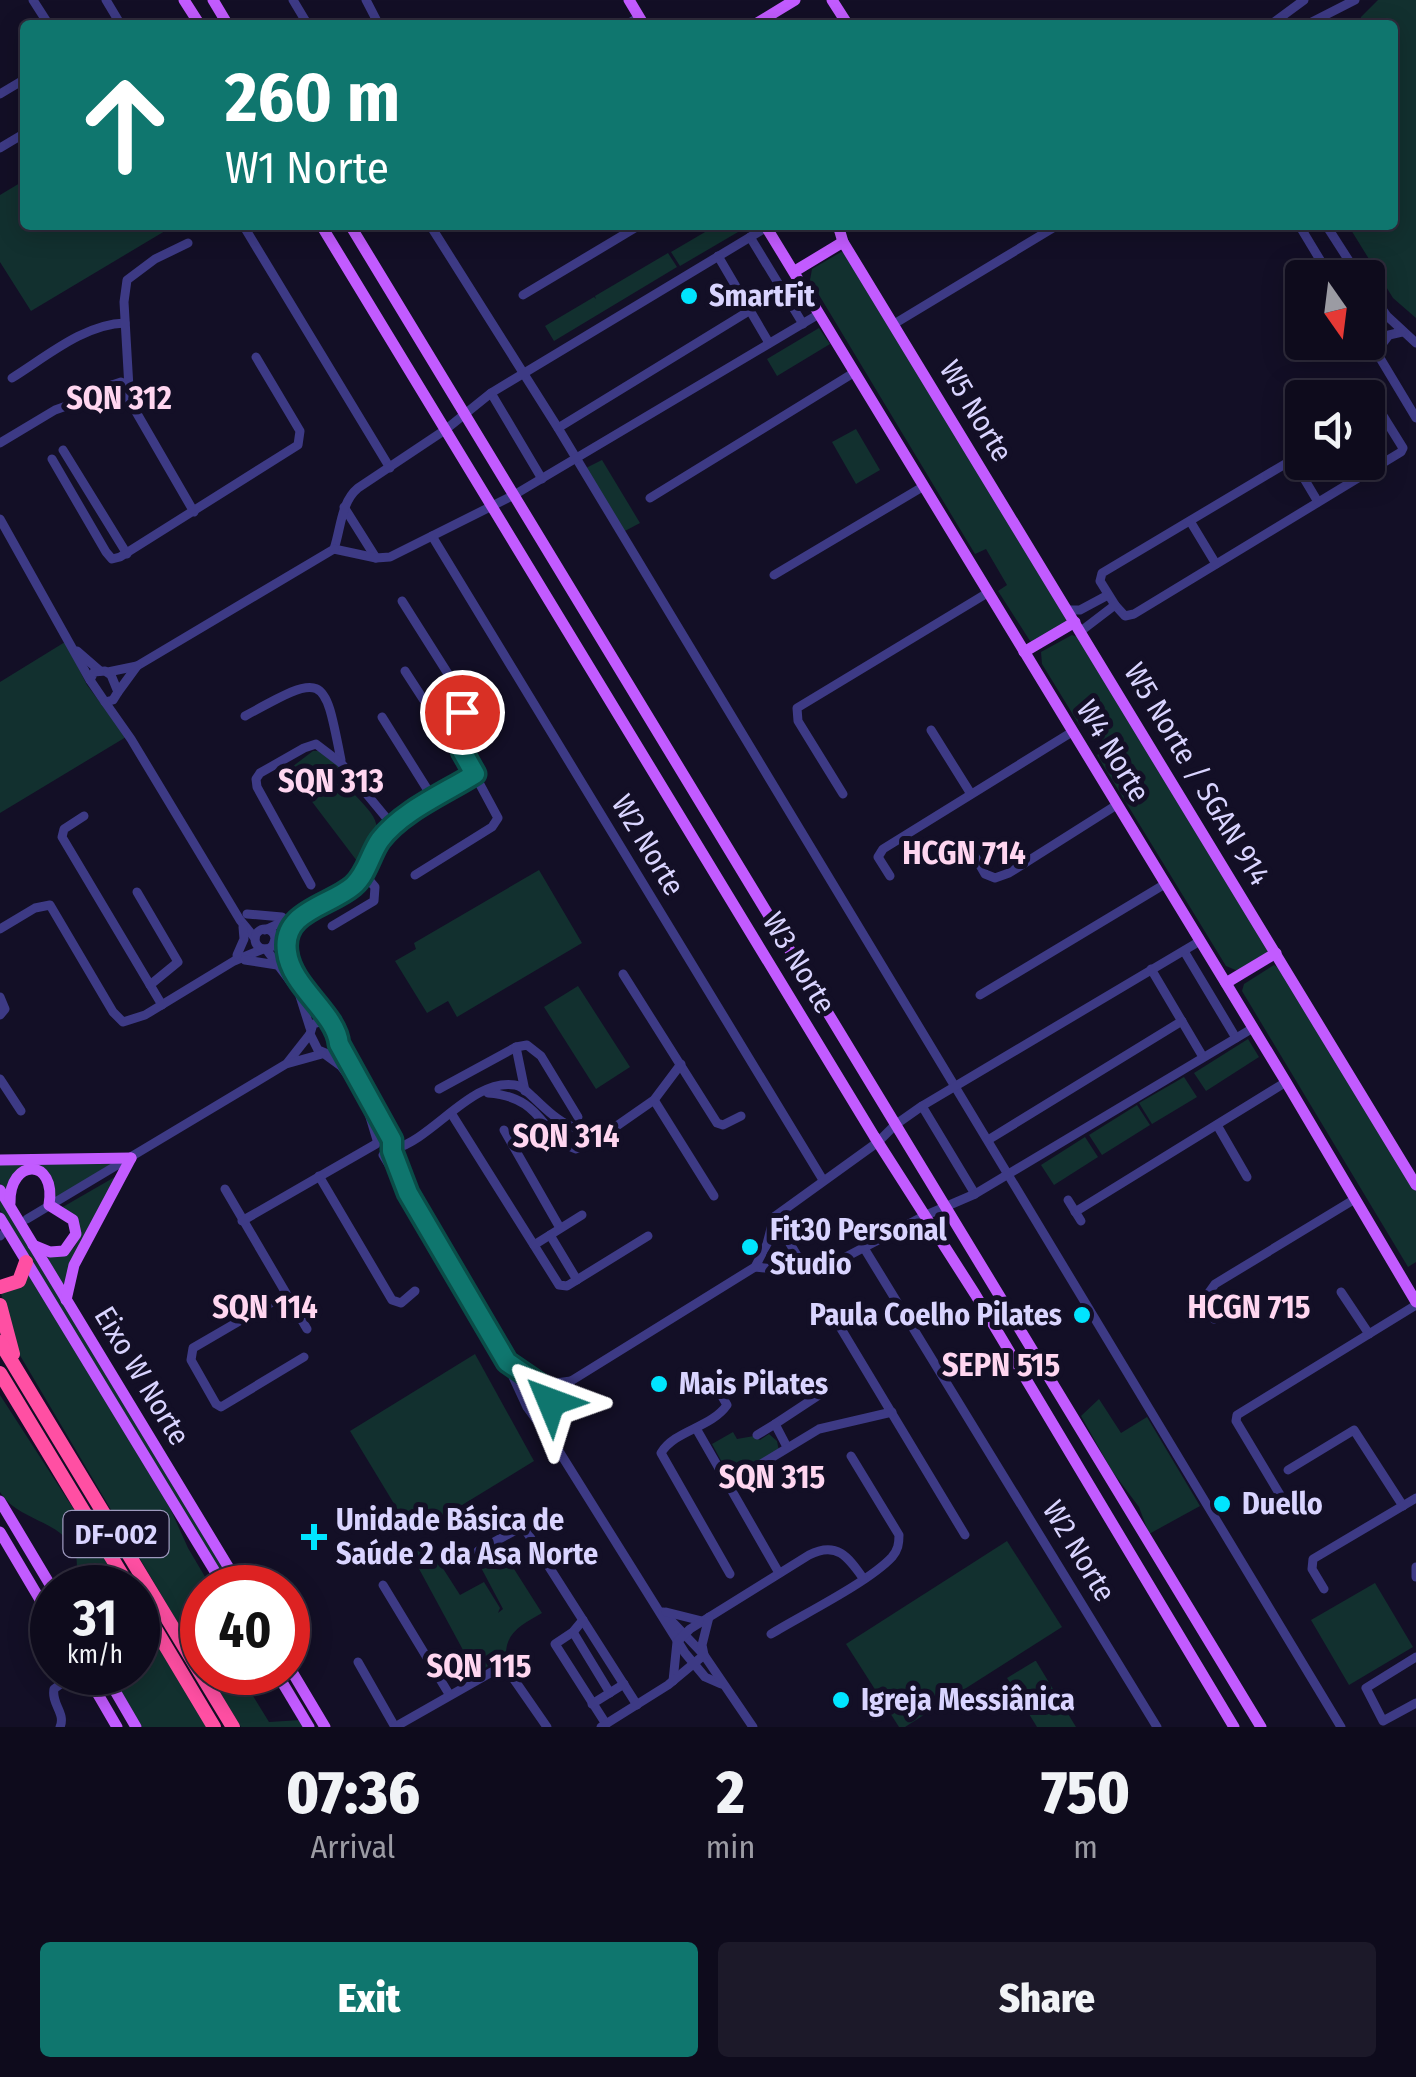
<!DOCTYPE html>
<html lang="en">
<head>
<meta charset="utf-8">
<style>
  body { margin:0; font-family:"Fira Sans Condensed",sans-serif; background:#1c1929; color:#f1f3f6; height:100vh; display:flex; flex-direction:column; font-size:38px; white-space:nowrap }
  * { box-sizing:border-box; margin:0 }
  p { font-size:32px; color:#9b9ba3 }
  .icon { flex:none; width:55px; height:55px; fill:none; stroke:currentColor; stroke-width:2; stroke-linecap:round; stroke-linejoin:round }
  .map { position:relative; height:1727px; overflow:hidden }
  .details { display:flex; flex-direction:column; background:#0e0b1c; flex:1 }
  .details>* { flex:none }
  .banner { position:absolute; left:20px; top:20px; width:1378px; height:210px; border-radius:10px; box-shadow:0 5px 25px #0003,0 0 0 2px #2e2b3b; background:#0f766e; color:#fff; overflow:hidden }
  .needle { width:65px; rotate:166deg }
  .fabs { position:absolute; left:1285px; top:260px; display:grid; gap:20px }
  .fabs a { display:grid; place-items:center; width:100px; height:100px; border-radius:10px; background:#0e0b1c; box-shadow:0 5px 25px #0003,0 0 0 2px #2e2b3b; font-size:50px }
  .speed { position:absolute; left:30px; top:1565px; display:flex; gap:20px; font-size:50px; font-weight:700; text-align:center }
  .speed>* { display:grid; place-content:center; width:130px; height:130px; border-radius:50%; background:#0e0b1c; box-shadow:0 5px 25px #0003,0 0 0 2px #2e2b3b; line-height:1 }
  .speed small { font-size:25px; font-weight:400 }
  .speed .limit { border:15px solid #d22; background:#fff; color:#111 }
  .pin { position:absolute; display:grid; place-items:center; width:85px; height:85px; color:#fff; margin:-42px; border:5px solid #fff; border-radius:50%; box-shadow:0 2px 10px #0007 }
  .me { position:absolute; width:110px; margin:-55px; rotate:314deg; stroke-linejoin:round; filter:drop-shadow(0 0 8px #0008) }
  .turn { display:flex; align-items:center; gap:35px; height:210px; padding:0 40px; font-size:45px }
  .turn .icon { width:130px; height:130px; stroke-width:2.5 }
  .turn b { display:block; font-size:70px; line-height:85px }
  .eta { display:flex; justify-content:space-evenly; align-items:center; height:170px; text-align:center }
  .eta b { font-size:60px; font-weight:800; line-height:70px }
  .button { display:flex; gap:20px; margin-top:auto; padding:20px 40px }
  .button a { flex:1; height:115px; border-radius:10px; background:#0f766e; color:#fff; font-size:40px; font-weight:800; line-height:115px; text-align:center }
  .button a+a { background:#1c1929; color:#f1f3f6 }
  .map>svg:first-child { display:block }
  .green { fill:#12302f }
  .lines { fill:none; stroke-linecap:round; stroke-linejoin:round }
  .minor { stroke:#3d3a85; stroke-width:9 }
  .major { stroke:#c25bff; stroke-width:11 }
  .highway { stroke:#ff4fa3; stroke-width:14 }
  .route-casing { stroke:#0a4d48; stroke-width:25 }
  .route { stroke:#0f766e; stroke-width:18 }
  .poi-dot { fill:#00e5ff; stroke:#130f26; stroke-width:4 }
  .labels { text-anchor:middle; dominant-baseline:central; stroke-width:10; stroke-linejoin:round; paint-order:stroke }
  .shield { fill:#130f26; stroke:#9e99be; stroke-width:2.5 }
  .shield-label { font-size:28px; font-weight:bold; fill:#d9d4ff }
  .poi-label { font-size:30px; font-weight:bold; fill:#d9d4ff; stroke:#130f26; text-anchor:start }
  .street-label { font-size:30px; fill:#d9d4ff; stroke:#130f26 }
  .neighbourhood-label { font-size:32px; font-weight:bold; fill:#ffd6f0; stroke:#130f26 }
</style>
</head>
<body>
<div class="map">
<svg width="1416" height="1727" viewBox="0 0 1416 1727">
  <rect width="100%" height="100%" fill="#130f26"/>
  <g class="green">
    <path d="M1378,0h38v318l-23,-20 -45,-73h44v-200h-33l2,-8z"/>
    <path d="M25,180v45h150l-144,86 -31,-49v-67z"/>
    <path d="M717,225h33l-70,41 -9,-14z"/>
    <path d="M841,252h5l220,365v4l-34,23 -34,-53 9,-6 -21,-36 -11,5 -165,-274 2,-11z"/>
    <path d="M668,253l9,14 -123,74 -9,-15 49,-29 2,2 -1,-3z"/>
    <path d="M819,328l11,16 -53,32 -10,-17z"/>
    <path d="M856,429l24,41 -24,14 -24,-42z"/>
    <path d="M602,460l38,63 -17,9 -37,-64z"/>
    <path d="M1072,635l8,3 187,307v8l-29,18 -12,-5 -129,-211 10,-6 -17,-29 -10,6 -38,-62 -1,-12z"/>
    <path d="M65,642l22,43 39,52 -126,76v-131z"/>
    <path d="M313,751h10l16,15 -8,11 18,20 5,-3c29,30 30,34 3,67l-69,-91z"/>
    <path d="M539,870l43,73 -125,74 -9,-16 -21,12 -32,-52 21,-12 -2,-6z"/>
    <path d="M1274,965l8,5 134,221v71l-8,5 -166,-276 2,-7z"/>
    <path d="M578,986l52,81 -34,22 -52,-82z"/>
    <path d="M1248,1039l11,18 -53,34 -12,-18z"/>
    <path d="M1184,1077l13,20 -45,27 -13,-21z"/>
    <path d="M1137,1105l13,20 -48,30 -13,-20z"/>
    <path d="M1085,1137l13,20 -44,28 -13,-20z"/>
    <path d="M114,1162l-59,37 -3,-21 -19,-11 -25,29 -8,-13v-20z"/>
    <path d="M120,1174l-55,115 -23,-37c21,3 32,5 38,-18l-19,-26z"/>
    <path d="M0,1198l239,389h-12l-227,-377z"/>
    <path d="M28,1272l142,236 18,40 23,39 -9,1v76l-184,-312 -18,-62z"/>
    <path d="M475,1354l59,107 -121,74 -63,-104z"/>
    <path d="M0,1395l124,192h-48c0,-9 2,-22 0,-31 -11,-37 -57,-33 -76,-64z"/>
    <path d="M1099,1399l22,34 26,-16 53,89 -51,28 -10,-27 -27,-36 -31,-55z"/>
    <path d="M733,1432l4,7 17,-3 6,4 9,-6 8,7 2,10 -48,28 -19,-35z"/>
    <path d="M1007,1541l55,86 -157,100h-6l-53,-83z"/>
    <path d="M428,1545l32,50 24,-13 16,26 -2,5 5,-4 -25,-47 24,-12 40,63c-17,10 -36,18 -36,41l-30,20 -65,-120z"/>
    <path d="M1375,1583l38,64 -64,38 -38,-65z"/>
    <path d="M138,1610l71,117h-67l-32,-54 28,-1z"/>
    <path d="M1035,1661h1l40,66h-39l-30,-49z"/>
    <path d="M208,1673h48l-6,18 19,31 32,-2 4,7h-64z"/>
  </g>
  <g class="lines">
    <g class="minor">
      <path d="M33,0l16,25"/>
      <path d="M106,0l15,25"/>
      <path d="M293,0l15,25"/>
      <path d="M366,0l13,25"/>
      <path d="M626,25l13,-8"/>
      <path d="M1270,25l34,-25"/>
      <path d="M1306,25l49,-25"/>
      <path d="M0,94l25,-15"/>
      <path d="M0,148l25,-15"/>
      <path d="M243,225l147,243"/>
      <path d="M430,225l128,203 783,1299"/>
      <path d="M1299,225l32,53"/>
      <path d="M1326,225l34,53"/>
      <path d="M750,237l53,87"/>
      <path d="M718,256l51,87"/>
      <path d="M1368,289l19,27 29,27"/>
      <path d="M523,295l117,-70"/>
      <path d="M894,324l164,-99"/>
      <path d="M1368,338l48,80"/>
      <path d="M1376,352l13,-17 13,-3"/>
      <path d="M12,378c34,-21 72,-54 113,-55"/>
      <path d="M129,388l-5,-86 3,-22 28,-21 33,-16"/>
      <path d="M491,393l51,86"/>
      <path d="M91,398l32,4 6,-7 -2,-10 -6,-3 -9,3 -3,10 4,5"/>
      <path d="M128,398l66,114"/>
      <path d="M558,428l191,-117"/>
      <path d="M0,443l55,-33 34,-12 23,-13"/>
      <path d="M63,450l64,104"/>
      <path d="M1302,454l-200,119 -2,8 15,24 10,11 9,-2 267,-162 2,-4 -23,-37 -12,4"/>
      <path d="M52,459l54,93 6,7 8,-2 178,-112 2,-14 -44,-74"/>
      <path d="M1293,460l25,42"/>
      <path d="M650,498l205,-126"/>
      <path d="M344,507l32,51"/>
      <path d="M0,519l90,161"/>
      <path d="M1190,521l26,43"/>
      <path d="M432,536l391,644"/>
      <path d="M334,549c7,-21 7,-47 24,-61l87,-58 46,-37 276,-166"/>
      <path d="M334,549l42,9 14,-1 124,-62 305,-181"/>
      <path d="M774,575l150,-89"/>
      <path d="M402,601l55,87 5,25v38"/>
      <path d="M1068,610h12l28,-15"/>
      <path d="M1081,631l34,-26"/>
      <path d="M77,651l23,20"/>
      <path d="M105,671l6,4 7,17 -5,8 -8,2 -15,-22 4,-8z"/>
      <path d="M405,671l33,51 24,29 36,67 -6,9 -77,48"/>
      <path d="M108,672l29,-6 197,-117"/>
      <path d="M118,692l19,-26"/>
      <path d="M105,702l26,37 109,181 15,18"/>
      <path d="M245,716c80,-44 79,-43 96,44"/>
      <path d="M382,717l52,83"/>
      <path d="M931,730l40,64"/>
      <path d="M843,794l-45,-73 -1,-13 192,-116"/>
      <path d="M84,816l-20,13 -2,8 100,168"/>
      <path d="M969,846l16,28 10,4 14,-5 106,-67"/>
      <path d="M890,876l-12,-19 5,-8 189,-117"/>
      <path d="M311,885l-54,-98 -1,-8 4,-6 44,-25 12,-4 25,19 52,63"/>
      <path d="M137,892l41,70 -28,23"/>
      <path d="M247,914l35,3"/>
      <path d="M332,926l42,-25 1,-14 -12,-14"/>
      <path d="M0,929l35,-21 15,-3 63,107 10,10 22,-7 89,-54 29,-12"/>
      <circle cx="265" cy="939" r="10"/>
      <path d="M265,930l79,-37 15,-13 21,-41 13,-13 82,-52"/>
      <path d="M274,942l53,79"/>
      <path d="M266,949l33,44 11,35"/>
      <path d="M1184,951l52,87"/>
      <path d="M237,955l7,-16 -1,-12"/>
      <path d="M288,958l-2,-10 8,-25"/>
      <path d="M245,960l32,5"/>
      <path d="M1151,969l52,88"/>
      <path d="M623,974l94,149 6,2 18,-9"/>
      <path d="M980,995l185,-111"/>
      <path d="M0,997l5,12 -5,6"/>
      <path d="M324,1021c11,5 16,15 14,27l-8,7 -12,-5 -8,-16 3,-10z"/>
      <path d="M339,1044l50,94"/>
      <path d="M326,1055l15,11 17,23"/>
      <path d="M288,1062l22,-28"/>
      <path d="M0,1079l21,32"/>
      <path d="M439,1089l77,-42"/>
      <path d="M525,1091l-9,-44 11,-2 14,11 37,61"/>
      <path d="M488,1093c57,4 52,44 88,56l22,-10 56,-39 27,-36"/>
      <path d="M654,1100l60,96"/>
      <path d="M922,1106l53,88"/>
      <path d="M367,1107l10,33"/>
      <path d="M451,1113l108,172 8,1 81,-50"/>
      <path d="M1217,1125l30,52"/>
      <path d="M504,1130l56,98"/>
      <path d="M988,1140l194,-119"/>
      <path d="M394,1149c39,-10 78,-71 121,-64 8,1 13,8 19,13 28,27 43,39 82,28"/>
      <path d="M393,1151l11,30"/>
      <path d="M383,1155l118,196 26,56 30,41 128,205 20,24 16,7"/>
      <path d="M319,1176l73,124 9,3 14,-12"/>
      <path d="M225,1189l82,140"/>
      <path d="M1068,1200l13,21"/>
      <path d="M1075,1212l211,-130"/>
      <path d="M774,1217l33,55"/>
      <path d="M27,1219l259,-155 36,-10"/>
      <path d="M242,1221l134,-77"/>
      <path d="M550,1235l27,45"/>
      <path d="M0,1236l1,-1"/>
      <path d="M534,1245l48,-30"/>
      <path d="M864,1248l293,479"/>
      <path d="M755,1267l52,5 14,-2 103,-54 51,-22 278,-166"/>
      <path d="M1341,1292l28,42"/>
      <path d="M286,1294l-93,54 -2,12 25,44 5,3 83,-50"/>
      <path d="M834,1317l131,218"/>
      <path d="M1214,1319l-9,-21 10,-14 140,-85"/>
      <path d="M509,1363l39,29 8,50"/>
      <path d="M541,1385l30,-4"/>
      <path d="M693,1392l22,-8 12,21c-16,23 -52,25 -66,48l69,121"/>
      <path d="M551,1402l20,-21 184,-114 12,-23 7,-27 104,-75 17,-17 27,-19 278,-165"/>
      <path d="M775,1424l44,-29"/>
      <path d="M697,1430l82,143"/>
      <path d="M757,1435l18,-11 12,23"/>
      <path d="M1288,1470l66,-40 49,76"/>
      <path d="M730,1483l89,-54 73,-17"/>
      <path d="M1282,1498l-46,-77 1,-6 179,-110"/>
      <path d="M478,1551l45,-25 114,179"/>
      <path d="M1416,1567v10"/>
      <path d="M383,1585l66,109"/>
      <path d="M1324,1589l-12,-20 1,-10 103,-61"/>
      <path d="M663,1612l41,43 49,72"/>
      <path d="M666,1612l36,9"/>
      <path d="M583,1620l-10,12 -18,12 51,80"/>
      <path d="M573,1632l37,61"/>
      <path d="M771,1634c31,-19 98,-52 121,-77 6,-7 7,-13 7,-22l-48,-79"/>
      <path d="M1416,1657l-50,31 17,33 33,-18"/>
      <path d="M358,1662l37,65"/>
      <path d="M673,1681l4,-39 13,-13 119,-74c28,-14 39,2 54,23"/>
      <path d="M592,1704l32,-20"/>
      <path d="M60,1727c6,-14 -9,-23 -6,-38l23,-17"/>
      <path d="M395,1727l109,-62 43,62"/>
      <path d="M601,1727l67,-42 36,-30 -2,-10 7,-28"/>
    </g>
    <g class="major">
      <path d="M184,0l16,25"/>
      <path d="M213,0l15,25"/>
      <path d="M629,0l15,25"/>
      <path d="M832,0l16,25"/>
      <path d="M754,25l41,-25"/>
      <path d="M321,225l553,911 101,158 259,433"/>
      <path d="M350,225l911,1502"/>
      <path d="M765,225l521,857 130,220"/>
      <path d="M838,225l5,17 573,943"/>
      <path d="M795,271l48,-29"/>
      <path d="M1024,652l51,-30"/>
      <path d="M1226,983l50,-30"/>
      <path d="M0,1160l131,-2"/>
      <path d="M0,1190l241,398"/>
      <path d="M10,1203c-1,-45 47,-46 39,2l24,15 3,14 -12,17 -14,1 -17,-7"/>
      <path d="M0,1218l225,370"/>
      <path d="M66,1300l8,-35 57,-107"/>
      <path d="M0,1501l52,87"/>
      <path d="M0,1532l52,88"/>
      <path d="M288,1665l37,62"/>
      <path d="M85,1672l32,55"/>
      <path d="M104,1672l32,55"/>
      <path d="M276,1672l33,55"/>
    </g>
    <g class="highway">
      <path d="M0,1287l19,-6 7,-19"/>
      <path d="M0,1305l13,49"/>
      <path d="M0,1342l233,385"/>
      <path d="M0,1373l130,215"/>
      <path d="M138,1600l76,127"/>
    </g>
  </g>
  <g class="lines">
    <defs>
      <path id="route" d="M462,712v39l13,23c-30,19 -73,37 -95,66 -10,14 -13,34 -27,46 -23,20 -72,25 -66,66 4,35 49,61 52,92l53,96v11l16,42 99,169 38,26 6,14"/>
    </defs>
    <use href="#route" class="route-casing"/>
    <use href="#route" class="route"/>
  </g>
  <g class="poi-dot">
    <circle cx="689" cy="296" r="10"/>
    <circle cx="750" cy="1247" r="10"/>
    <circle cx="1082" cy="1315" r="10"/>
    <circle cx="659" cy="1384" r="10"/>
    <circle cx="1222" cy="1504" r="10"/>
    <path d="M309 1522h10v10h10v10h-10v10h-10v-10h-10v-10h10z"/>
    <circle cx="841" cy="1700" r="10"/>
  </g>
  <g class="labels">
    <rect class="shield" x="63.5" y="1511" width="105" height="46" rx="8"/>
    <g class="shield-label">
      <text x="116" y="1534">DF-002</text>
    </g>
    <g class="poi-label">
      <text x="709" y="296">SmartFit</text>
      <text x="770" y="1230">Fit30 Personal<tspan x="770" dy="34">Studio</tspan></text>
      <text x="1062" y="1315" text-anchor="end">Paula Coelho Pilates</text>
      <text x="679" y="1384">Mais Pilates</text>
      <text x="1242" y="1504">Duello</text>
      <text x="336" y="1520">Unidade Básica de<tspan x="336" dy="34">Saúde 2 da Asa Norte</tspan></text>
      <text x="861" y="1700">Igreja Messiânica</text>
    </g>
    <g class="street-label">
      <text transform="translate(976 411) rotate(59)">W5 Norte</text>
      <text transform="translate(1113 751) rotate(59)">W4 Norte</text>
      <text transform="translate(1197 774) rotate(59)">W5 Norte / SGAN 914</text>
      <text transform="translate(648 845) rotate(59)">W2 Norte</text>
      <text transform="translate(799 963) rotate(59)">W3 Norte</text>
      <text transform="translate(142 1376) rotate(59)">Eixo W Norte</text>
      <text transform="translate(1079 1551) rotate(59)">W2 Norte</text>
    </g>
    <g class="neighbourhood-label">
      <text x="119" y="398">SQN 312</text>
      <text x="331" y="781">SQN 313</text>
      <text x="964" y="853">HCGN 714</text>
      <text x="566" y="1136">SQN 314</text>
      <text x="265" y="1307">SQN 114</text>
      <text x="1249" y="1307">HCGN 715</text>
      <text x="1001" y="1365">SEPN 515</text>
      <text x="772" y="1477">SQN 315</text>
      <text x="479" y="1666">SQN 115</text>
    </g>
  </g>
</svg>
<div class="fabs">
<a><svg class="needle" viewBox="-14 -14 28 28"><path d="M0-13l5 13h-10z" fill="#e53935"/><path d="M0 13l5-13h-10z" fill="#9b9ba3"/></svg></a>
<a><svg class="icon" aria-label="sound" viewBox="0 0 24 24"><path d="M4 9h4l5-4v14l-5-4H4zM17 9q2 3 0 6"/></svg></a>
</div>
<div class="speed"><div>31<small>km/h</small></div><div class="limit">40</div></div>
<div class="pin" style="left:462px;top:712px;background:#d93025"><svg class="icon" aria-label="arrive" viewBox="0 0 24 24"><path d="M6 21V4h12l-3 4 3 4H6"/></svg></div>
<svg class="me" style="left:551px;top:1402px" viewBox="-20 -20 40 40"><path d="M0-17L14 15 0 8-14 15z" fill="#0f766e" stroke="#fff" stroke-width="4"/></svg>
<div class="banner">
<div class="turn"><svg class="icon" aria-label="ahead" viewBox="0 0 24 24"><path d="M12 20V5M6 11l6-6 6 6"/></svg><div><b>260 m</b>W1 Norte</div></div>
</div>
</div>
<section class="details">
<div class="eta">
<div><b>07:36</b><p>Arrival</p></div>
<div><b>2</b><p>min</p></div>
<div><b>750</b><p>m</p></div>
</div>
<div class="button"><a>Exit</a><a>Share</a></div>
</section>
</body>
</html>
